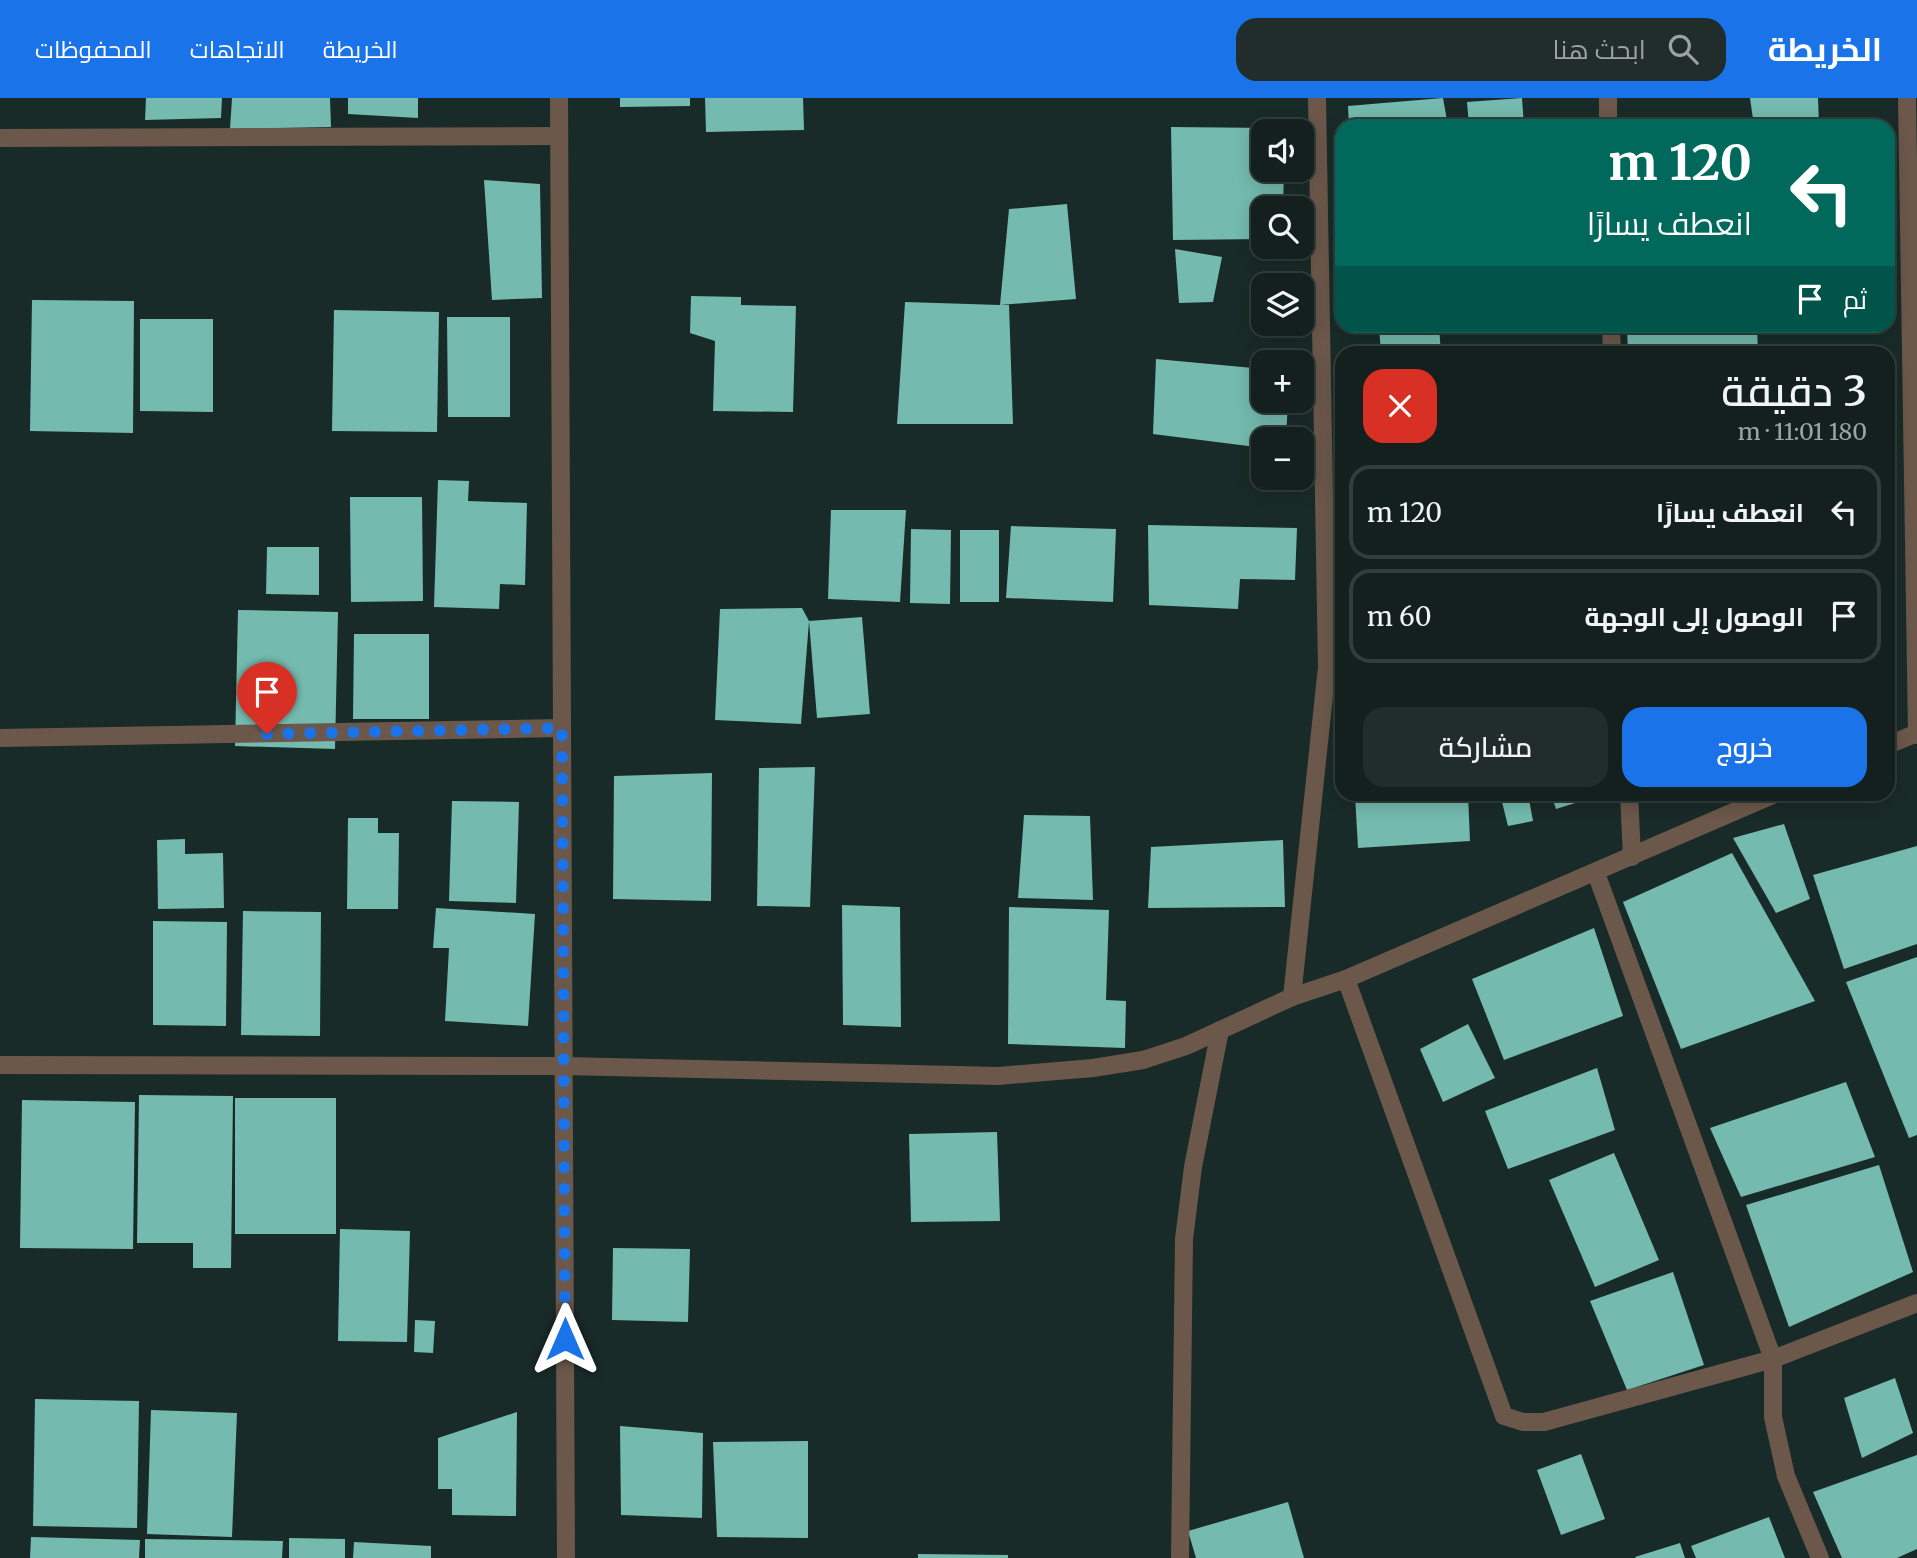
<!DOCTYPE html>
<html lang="ar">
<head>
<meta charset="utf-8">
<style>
  body { margin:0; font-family:Merriweather,Cairo,serif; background:#202d2b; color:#f1f3f6; direction:rtl; height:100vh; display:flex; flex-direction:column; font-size:26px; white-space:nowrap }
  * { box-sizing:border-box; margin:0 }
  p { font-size:23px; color:#9da3a4 }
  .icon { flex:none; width:38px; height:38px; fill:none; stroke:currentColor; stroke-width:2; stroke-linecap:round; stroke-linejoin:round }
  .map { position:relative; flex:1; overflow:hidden; direction:ltr }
  .drawer { position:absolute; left:1335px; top:248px; width:560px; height:455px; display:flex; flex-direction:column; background:#13201e; border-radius:21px; box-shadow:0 4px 18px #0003,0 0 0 2px #323e3c; direction:rtl }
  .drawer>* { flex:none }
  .hud { position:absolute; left:1335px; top:21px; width:560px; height:214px; border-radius:21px; box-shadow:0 4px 18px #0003,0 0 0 2px #323e3c; direction:rtl; background:#00695c; color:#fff; overflow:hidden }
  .controls { position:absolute; left:1251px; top:21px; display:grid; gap:14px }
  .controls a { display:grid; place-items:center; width:63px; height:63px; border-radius:14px; background:#13201e; box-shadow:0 4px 18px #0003,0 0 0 2px #323e3c; font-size:35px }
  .pin { position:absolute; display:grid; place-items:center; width:60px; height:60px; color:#fff; margin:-72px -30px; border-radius:50% 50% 50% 0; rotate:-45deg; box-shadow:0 0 7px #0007 }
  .pin .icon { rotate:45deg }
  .me { position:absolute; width:77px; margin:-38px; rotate:0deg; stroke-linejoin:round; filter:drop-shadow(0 0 5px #0008) }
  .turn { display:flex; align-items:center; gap:24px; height:147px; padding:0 28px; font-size:32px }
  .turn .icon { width:91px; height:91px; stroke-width:2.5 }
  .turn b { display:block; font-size:49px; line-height:60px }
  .then { display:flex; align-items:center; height:66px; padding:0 28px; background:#0003; gap:14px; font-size:26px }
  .round { display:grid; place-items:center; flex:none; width:74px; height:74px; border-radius:21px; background:#202d2b }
  .summary { display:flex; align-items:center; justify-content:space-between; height:119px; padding:0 28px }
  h1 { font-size:42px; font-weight:600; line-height:52px }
  .primary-button { display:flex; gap:14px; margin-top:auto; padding:14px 28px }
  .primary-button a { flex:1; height:80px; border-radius:21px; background:#1a73e8; color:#fff; font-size:28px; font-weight:600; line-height:80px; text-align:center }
  .primary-button a+a { background:#202d2b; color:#f1f3f6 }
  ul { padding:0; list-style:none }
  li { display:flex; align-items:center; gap:21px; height:94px; margin:0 14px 10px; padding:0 14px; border:4px solid #323e3c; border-radius:21px }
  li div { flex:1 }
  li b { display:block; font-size:26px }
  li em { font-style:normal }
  header { display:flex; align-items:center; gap:42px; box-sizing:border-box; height:98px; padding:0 35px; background:#1a73e8; color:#fff }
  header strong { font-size:33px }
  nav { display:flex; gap:38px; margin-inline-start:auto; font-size:24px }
  .search { width:490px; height:63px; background:#202d2b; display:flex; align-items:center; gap:18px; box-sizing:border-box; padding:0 24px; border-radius:21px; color:#9da3a4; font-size:26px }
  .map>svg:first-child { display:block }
  .building { fill:#74baaf }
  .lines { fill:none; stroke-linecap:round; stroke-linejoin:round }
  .minor { stroke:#6c584b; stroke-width:18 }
  .route { stroke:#1a73e8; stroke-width:12; stroke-dasharray:0 21.6 }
</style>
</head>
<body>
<header>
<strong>الخريطة</strong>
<div class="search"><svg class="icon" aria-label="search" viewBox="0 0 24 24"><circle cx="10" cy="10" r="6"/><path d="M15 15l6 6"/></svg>ابحث هنا</div>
<nav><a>الخريطة</a><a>الاتجاهات</a><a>المحفوظات</a></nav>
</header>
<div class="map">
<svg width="1917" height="1460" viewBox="0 0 1917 1460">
  <rect width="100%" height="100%" fill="#192b28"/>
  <g class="building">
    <path d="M146,0h76l-1,20 -76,2z"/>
    <path d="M232,0h98l1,29 -101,2z"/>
    <path d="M348,0h70v20l-70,-4z"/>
    <path d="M620,0h70v8l-70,1z"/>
    <path d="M705,0h98l1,32 -98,2z"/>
    <path d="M1443,0l5,28h-99l-1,-20z"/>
    <path d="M1522,0l2,28h-55l-2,-24z"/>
    <path d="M1750,0h68l1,28h-65z"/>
    <path d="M1171,29l114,1v3h-21v39h20l-1,38h-19v31l-91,1z"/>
    <path d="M484,82l56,4 2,114 -50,2z"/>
    <path d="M1067,106l9,95 -76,6h9l4,119h-116l8,-122 95,3 9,-96z"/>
    <path d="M1175,151l47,8 -9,45 -34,1z"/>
    <path d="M691,198l50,1v8l55,1 -3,106 -80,-1 2,-70 -25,-8z"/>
    <path d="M32,202l102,1 -1,132 -103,-2z"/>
    <path d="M334,212l105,2 -2,120 -105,-1z"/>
    <path d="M447,219h63v100h-62z"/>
    <path d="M140,221h73v93l-73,-1z"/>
    <path d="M1379,228h60l2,28h-60z"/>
    <path d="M1627,228h130l1,28h-130z"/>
    <path d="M1156,261l108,10v32h24l-2,38h-22v9l-111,-14z"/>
    <path d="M438,382l31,1 -1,20 59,2 -2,82 -25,-1 -1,25 -65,-2z"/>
    <path d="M350,399h72l1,104 -72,1z"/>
    <path d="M831,412h75l-6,92 -72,-3z"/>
    <path d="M1148,427l149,3 -2,52 -55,-1 -2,30 -89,-4z"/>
    <path d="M1011,428l105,3 -3,73 -107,-4z"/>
    <path d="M911,431l40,1 -1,74 -40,-1z"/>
    <rect x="960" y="432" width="39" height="72"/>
    <path d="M267,449h52v48l-53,-1z"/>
    <path d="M802,510l7,13 -8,103 -86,-4 5,-111z"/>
    <path d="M238,512l100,2 -3,137 -100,-3z"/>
    <path d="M862,519l8,97 -53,4 -8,-97z"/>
    <path d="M354,536h75v85h-76z"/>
    <path d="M815,669l-5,140 -53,-1 2,-138z"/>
    <path d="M712,675l-1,128 -98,-2 1,-123z"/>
    <path d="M1468,696l2,47 -112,7 -3,-53z"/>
    <path d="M1500,696h28l5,27 -25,5z"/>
    <path d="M1551,696h50v1l-45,14z"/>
    <path d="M452,703l67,1 -3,101 -67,-2z"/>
    <path d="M1024,717l66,1 3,84 -75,-2z"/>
    <path d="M348,720h30v15h21l-1,76h-51z"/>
    <path d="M1784,726l26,75 -34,14 -43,-75z"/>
    <path d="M185,741v15l38,-1 1,55 -66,1 -1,-69z"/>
    <path d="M1283,742l2,67 -137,1 3,-61z"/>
    <path d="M1917,748v98l-73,25 -31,-94z"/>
    <path d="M1732,755l83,148 -134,48 -58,-147z"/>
    <path d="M842,807l58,2 1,120 -58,-2z"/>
    <path d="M1009,809l100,3 -3,90 20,1 -1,47 -117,-4z"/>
    <path d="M436,810l99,6 -7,112 -83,-5 4,-73h-16z"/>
    <path d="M243,813l78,1 -1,124 -79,-1z"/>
    <path d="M153,823l74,1 -1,104 -73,-1z"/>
    <path d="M1594,830l29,88 -119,44 -32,-81z"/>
    <path d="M1917,859v178l-8,3 -63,-156z"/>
    <path d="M1468,926l27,54 -52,24 -23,-53z"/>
    <path d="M1597,970l18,62 -107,39 -23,-58z"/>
    <path d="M1846,984l29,75 -134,40 -31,-69z"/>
    <path d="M139,997l94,1 -2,172h-38v-25h-56z"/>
    <rect x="235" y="1000" width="101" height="136"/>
    <path d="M22,1002l113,2 -2,147 -113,-1z"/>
    <path d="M997,1034l3,89 -89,1 -2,-88z"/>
    <path d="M1614,1055l45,107 -64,27 -46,-107z"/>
    <path d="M1879,1067l34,107 -124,55 -43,-122z"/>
    <path d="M340,1131l70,2 -3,111 -69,-1z"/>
    <path d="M613,1150l77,1 -2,73 -76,-2z"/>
    <path d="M1673,1174l31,93 -77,25 -37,-89z"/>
    <path d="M415,1222l20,1 -2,32 -19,-1z"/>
    <path d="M1895,1280l18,55 -51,25 -18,-60z"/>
    <path d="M35,1301l104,2 -2,127 -104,-2z"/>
    <path d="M151,1312l86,3 -5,124 -85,-3z"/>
    <path d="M517,1314l-1,104 -64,-1v-26h-14v-51z"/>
    <path d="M620,1328l83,7 -1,85 -81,-3z"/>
    <path d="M808,1343v97l-91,-1 -4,-95z"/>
    <path d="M1581,1356l24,65 -44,16 -24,-65z"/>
    <path d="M1917,1357v94l-20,9h-55l-29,-66z"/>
    <path d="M1288,1404l16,56h-108l-8,-27z"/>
    <path d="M1769,1419l16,41h-89l-5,-12z"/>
    <path d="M31,1439l109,3 -1,18h-109z"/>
    <path d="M289,1440l56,1v19h-56z"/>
    <path d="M145,1441l138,2 -1,17h-137z"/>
    <path d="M354,1444l77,4v12h-78z"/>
    <path d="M1680,1445l5,15h-49l-1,-1z"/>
    <path d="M918,1456l90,1v3h-90z"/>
  </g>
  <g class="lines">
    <g class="minor">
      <path d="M559,0l7,1460"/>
      <path d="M1608,0v28"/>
      <path d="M1907,0l10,637"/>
      <path d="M0,40l559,-2"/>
      <path d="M1611,228l1,28"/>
      <path d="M0,640l562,-10"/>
      <path d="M1888,647l29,-12"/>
      <path d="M1629,696l3,63"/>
      <path d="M1596,775l177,486v58l13,59 34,82"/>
      <path d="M1346,881l158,437 19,6h21l229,-63 144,-56"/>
      <path d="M1292,899l35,-330 -10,-569"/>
      <path d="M0,967l564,1 434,10 95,-8 50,-8 43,-14 106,-49 54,-18 429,-185"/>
      <path d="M1180,1460l4,-319 9,-72 27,-137"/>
    </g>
  </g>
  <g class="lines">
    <path class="route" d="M267,636l295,-6 3,611"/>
  </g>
</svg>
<div class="controls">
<a><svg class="icon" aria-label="sound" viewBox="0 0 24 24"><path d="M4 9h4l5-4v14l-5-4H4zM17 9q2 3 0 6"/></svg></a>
<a><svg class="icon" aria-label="search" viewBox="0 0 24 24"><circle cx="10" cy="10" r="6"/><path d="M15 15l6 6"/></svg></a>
<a><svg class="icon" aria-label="layers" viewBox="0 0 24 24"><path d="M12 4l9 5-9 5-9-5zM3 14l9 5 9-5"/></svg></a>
<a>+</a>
<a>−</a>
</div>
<div class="pin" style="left:267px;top:636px;background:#d93025"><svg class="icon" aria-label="arrive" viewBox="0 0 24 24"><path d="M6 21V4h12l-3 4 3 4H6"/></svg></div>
<svg class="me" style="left:565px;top:1241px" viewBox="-20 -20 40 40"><path d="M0-17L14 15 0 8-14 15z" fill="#1a73e8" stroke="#fff" stroke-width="4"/></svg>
<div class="hud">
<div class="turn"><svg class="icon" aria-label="left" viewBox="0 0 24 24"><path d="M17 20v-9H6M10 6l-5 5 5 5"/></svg><div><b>120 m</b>انعطف يسارًا</div></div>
<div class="then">ثم<svg class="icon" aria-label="arrive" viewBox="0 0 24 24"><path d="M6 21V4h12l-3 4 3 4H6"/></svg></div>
</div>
<section class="drawer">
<div class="summary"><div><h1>3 دقيقة</h1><p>180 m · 11:01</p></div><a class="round" style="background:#d93025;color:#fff"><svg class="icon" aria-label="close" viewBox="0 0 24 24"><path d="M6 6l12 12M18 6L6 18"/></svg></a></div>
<ul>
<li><svg class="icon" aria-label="left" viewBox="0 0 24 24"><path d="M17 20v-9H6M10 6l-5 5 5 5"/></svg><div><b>انعطف يسارًا</b></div><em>120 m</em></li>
<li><svg class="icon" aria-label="arrive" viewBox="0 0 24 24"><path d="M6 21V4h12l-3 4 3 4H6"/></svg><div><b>الوصول إلى الوجهة</b></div><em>60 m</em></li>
</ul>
<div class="primary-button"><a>خروج</a><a>مشاركة</a></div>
</section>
</div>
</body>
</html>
